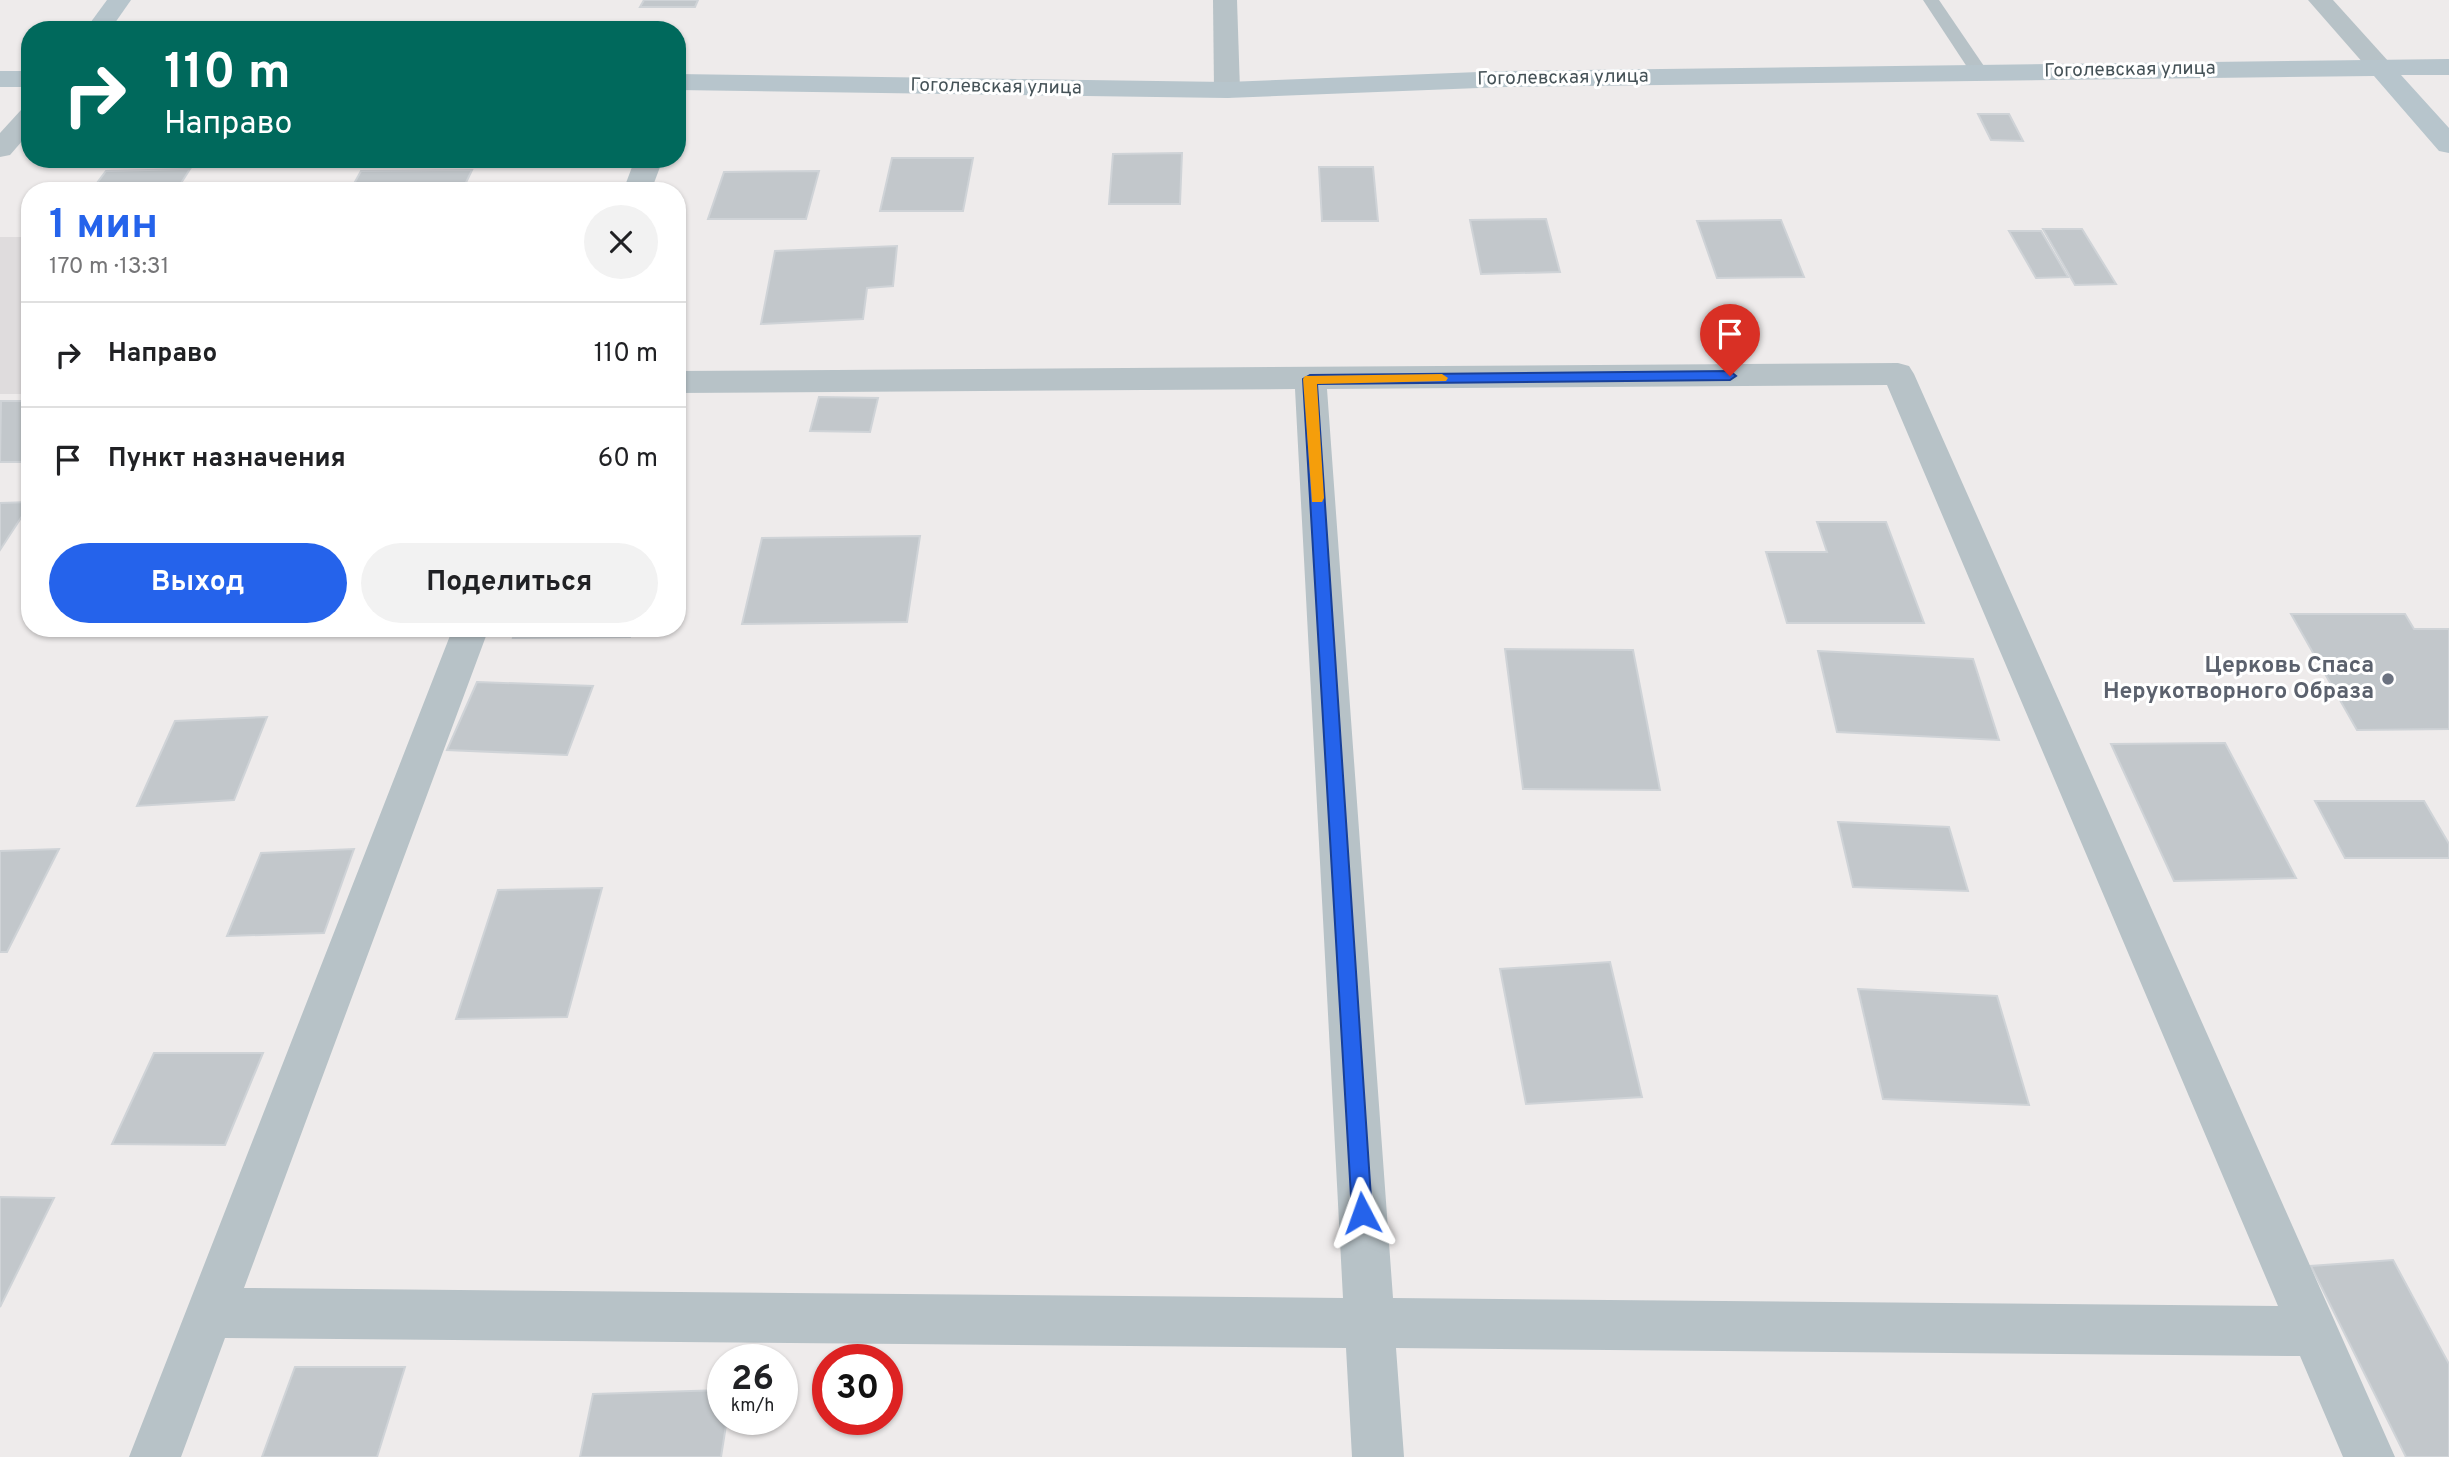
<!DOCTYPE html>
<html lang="ru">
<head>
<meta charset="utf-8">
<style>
  body { margin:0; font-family:Overpass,sans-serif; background:#f2f2f2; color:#202124; height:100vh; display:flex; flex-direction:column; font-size:26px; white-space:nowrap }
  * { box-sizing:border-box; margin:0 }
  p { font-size:23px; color:#757577 }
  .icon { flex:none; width:38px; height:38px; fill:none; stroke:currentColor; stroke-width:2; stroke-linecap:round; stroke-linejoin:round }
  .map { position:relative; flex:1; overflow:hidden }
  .details { position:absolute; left:21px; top:182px; width:665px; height:455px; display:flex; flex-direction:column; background:#fff; border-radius:28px; box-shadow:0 2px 5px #0004 }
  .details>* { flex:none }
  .hud { position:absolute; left:21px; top:21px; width:665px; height:147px; border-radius:28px; box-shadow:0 2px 5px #0004; background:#00695c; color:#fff; overflow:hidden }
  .speed { position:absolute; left:707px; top:1344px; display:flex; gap:14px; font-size:35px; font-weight:700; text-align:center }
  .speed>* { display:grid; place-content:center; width:91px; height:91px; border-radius:50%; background:#fff; box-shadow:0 2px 5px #0004; line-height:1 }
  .speed small { font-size:18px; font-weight:400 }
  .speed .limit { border:10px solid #d22; background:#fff; color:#111 }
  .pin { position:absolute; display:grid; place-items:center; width:60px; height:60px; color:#fff; margin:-72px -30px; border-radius:50% 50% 50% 0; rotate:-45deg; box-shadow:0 0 7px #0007 }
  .pin .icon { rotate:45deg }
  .me { position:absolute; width:77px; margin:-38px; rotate:356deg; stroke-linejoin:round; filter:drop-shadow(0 0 5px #0008) }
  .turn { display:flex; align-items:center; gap:24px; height:147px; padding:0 28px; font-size:32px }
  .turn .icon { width:91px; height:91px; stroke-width:2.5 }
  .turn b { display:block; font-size:49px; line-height:60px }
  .round { display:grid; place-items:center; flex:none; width:74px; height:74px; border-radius:37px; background:#f2f2f2 }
  .overview { display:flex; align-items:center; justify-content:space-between; height:119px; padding:0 28px }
  h1 { font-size:42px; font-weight:700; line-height:52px; color:#2563eb }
  .button { display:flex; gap:14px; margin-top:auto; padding:14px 28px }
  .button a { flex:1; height:80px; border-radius:42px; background:#2563eb; color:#fff; font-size:28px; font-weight:700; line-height:80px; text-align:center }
  .button a+a { background:#f2f2f2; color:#202124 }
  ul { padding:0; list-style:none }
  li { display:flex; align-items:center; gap:21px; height:105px; padding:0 28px; border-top:2px solid #e0e0e0 }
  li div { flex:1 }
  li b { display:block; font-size:26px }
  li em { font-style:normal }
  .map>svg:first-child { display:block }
  .education { fill:#dfdcdd }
  .building { fill:#c2c7cb; stroke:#cfd3d7; stroke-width:2 }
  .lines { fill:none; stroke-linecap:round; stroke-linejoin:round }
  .lane { fill:#b7c2c7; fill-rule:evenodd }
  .street { fill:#b7c2c7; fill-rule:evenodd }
  .secondary { fill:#b7c5cc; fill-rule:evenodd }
  .route { fill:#2563eb; stroke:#184099; stroke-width:2 }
  .slow { fill:#f59e0b }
  .worship-dot { fill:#6b7280; stroke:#fff; stroke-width:2.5 }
  .labels { text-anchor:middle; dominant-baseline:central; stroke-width:6; stroke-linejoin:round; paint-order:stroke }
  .far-street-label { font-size:19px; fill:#455257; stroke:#fff }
  .worship-label { font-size:23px; font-weight:bold; fill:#5b616d; stroke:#fff; text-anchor:end }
</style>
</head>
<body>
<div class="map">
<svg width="2449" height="1457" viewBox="0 0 2449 1457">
  <rect width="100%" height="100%" fill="#eeebeb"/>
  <rect class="education" x="0" y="237" width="30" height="157"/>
  <g class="building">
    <path d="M644,0h54l-3,7h-55z"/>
    <path d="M1978,114h31l14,27 -32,-1z"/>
    <path d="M1182,153l-2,51h-71l4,-50z"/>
    <path d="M892,158h81l-10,53h-83z"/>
    <path d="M1319,167h54l5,54h-56z"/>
    <path d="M190,169l-14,22h-85l15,-20z"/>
    <path d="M472,170l-10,21h-112l11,-20z"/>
    <path d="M819,171l-13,48h-98l16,-47z"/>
    <path d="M1546,219l14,53 -79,2 -11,-54z"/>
    <path d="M1781,220l23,57 -87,1 -20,-57z"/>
    <path d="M2043,229h39l34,55 -41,1z"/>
    <path d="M2009,231h32l27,46 -32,1z"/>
    <path d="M897,246l-4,40 -26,2 -4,31 -102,5 14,-73z"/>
    <path d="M819,397l59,1 -8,34 -60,-1z"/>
    <path d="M1,401h29v61h-30z"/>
    <path d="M30,502v2l-30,46v-47z"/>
    <path d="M1817,522h69l38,101h-137l-21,-71h61z"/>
    <path d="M920,536l-13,86 -165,2 20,-86z"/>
    <path d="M2291,614h114l9,15h35v100l-92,1z"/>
    <path d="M517,628h116l-3,9 -117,1z"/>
    <path d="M1505,649l128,1 27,140 -137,-1z"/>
    <path d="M1818,651l155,8 26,81 -162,-8z"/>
    <path d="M477,682l116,4 -26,69 -120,-5z"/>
    <path d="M267,717l-33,83 -97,6 38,-85z"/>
    <path d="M2225,743l71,135 -122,3 -63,-137z"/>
    <path d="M2315,801h109l25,43v14h-104z"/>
    <path d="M1838,822l111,5 19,64 -115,-4z"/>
    <path d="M59,849l-52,103h-7v-101z"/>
    <path d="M354,849l-30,84 -97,3 34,-83z"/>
    <path d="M602,888l-35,129 -111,2 42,-129z"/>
    <path d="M1610,962l32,135 -116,7 -26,-135z"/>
    <path d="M1858,989l139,7 32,109 -146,-6z"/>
    <path d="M154,1053h109l-38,92 -113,-1z"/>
    <path d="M0,1197l54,1 -54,109z"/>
    <path d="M2393,1260l56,104v93h-43l-95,-191z"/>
    <path d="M295,1367h110l-28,90h-115z"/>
    <path d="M723,1390v29h4l-6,38h-141l13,-63z"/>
  </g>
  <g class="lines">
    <path class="lane" d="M1923,0h16l49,72 -3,4h-12z"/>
    <g class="street">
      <path d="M1213,0h24l3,90 -4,6 -9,2 -9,-2 -4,-6z"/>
      <path d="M2308,0h25l56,62 4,5 -4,5 -9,3 -9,-3z"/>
      <path d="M30,108v24l-20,23 -10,2v-24l21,-23z"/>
      <path d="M635,159h28l-12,32h-28z"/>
      <path d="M1898,363l11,3 5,8 481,1083h-52l-43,-101 -904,-8 8,109h-52l-6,-109 -1121,-10 -44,119h-52l324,-829h36l-245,660 1099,10 -48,-909 -618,4v-22zM1887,385l391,921 -885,-8 -66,-909z"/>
    </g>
    <g class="secondary">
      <path d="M107,0h24l-21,30h-25z"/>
      <path d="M2449,59v16h-48l48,53v25l-10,-2 -65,-75 -870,11 -277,11 -550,-8v-16l550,8 277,-11z"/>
      <rect x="0" y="71" width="30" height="16"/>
    </g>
  </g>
  <path class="route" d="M1730,371l6,5 -6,4 -413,4 55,829 -3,7 -7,3 -7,-3 -3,-7 -49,-834 7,-4z"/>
  <path class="slow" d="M1442,374l6,4 -2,3 -129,3 7,114 -2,4h-10l-9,-123 2,-3z"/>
  <circle class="worship-dot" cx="2388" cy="679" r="7"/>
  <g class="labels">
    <g class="far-street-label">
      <text transform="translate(2130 70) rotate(-1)">Гоголевская улица</text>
      <text transform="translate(1563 78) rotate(-1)">Гоголевская улица</text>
      <text transform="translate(996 87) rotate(1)">Гоголевская улица</text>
    </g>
    <g class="worship-label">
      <text x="2374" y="666">Церковь Спаса<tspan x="2374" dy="26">Нерукотворного Образа</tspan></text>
    </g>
  </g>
</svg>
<div class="speed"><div>26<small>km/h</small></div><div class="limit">30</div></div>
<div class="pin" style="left:1730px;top:376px;background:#d93025"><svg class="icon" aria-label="arrive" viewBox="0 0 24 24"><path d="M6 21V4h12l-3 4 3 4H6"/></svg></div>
<svg class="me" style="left:1362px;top:1213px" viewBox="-20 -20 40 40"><path d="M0-17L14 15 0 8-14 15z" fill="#2563eb" stroke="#fff" stroke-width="4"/></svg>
<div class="hud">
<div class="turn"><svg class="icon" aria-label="right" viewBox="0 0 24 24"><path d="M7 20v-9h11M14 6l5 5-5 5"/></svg><div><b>110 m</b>Направо</div></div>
</div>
<section class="details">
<div class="overview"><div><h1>1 мин</h1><p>170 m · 13:31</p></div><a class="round"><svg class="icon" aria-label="close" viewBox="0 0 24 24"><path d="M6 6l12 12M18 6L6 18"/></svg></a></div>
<ul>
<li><svg class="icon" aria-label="right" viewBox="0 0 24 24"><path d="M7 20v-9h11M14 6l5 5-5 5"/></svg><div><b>Направо</b></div><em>110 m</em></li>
<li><svg class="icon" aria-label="arrive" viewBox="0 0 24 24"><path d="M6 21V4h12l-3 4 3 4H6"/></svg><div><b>Пункт назначения</b></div><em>60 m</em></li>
</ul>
<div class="button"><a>Выход</a><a>Поделиться</a></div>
</section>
</div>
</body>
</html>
